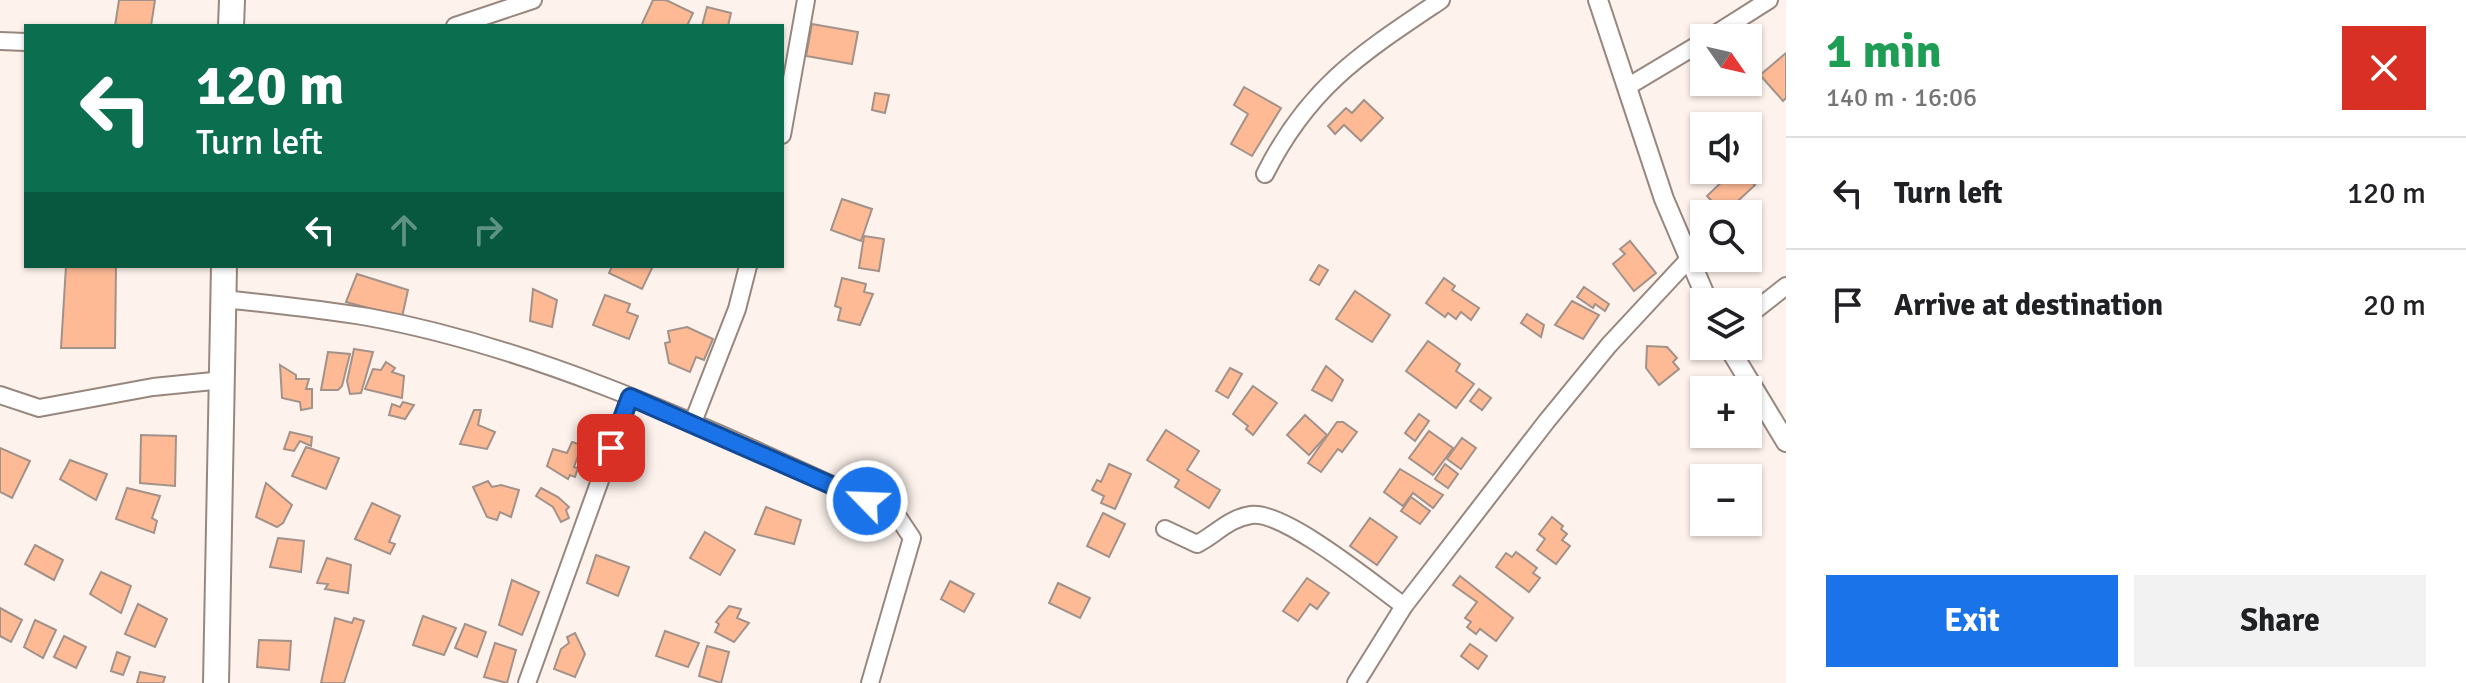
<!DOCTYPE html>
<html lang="en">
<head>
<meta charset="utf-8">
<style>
  body { margin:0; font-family:Signika,sans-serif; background:#f2f2f2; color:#202124; height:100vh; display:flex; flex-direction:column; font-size:30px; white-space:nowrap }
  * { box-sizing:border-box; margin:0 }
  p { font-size:26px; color:#757577 }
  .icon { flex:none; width:44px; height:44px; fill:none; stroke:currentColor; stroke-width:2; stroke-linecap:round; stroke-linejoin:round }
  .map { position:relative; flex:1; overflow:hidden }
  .panel { display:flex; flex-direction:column; background:#fff; width:680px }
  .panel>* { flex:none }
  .guide { position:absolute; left:24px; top:24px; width:760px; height:244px; border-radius:0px; box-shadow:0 2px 6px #0004; background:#0b6e4f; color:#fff; overflow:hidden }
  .needle { width:52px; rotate:124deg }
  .controls { position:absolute; left:1690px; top:24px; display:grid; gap:16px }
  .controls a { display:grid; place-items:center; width:72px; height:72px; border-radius:0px; background:#fff; box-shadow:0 2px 6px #0004; font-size:40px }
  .pin { position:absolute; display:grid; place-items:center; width:68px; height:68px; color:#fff; margin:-34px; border-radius:16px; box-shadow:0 4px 12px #0006 }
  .me { position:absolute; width:88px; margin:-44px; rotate:294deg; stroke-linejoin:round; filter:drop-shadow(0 0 6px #0008) }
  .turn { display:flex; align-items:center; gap:28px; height:168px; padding:0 40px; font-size:36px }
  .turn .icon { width:104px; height:104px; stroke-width:2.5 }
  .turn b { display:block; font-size:56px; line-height:68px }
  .lanes { display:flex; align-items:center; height:76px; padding:0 40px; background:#0003; justify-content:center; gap:40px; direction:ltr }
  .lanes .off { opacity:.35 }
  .round { display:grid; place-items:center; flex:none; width:84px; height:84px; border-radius:0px; background:#f2f2f2 }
  .overview { display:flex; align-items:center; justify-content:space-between; height:136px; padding:0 40px }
  h1 { font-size:48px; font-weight:800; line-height:60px; color:#1e9e55 }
  .action { display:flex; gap:16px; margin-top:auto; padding:16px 40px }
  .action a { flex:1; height:92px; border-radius:0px; background:#1a73e8; color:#fff; font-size:32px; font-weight:800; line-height:92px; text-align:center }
  .action a+a { background:#f2f2f2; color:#202124 }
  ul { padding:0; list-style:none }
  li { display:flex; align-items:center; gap:24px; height:112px; padding:0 40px; border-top:2px solid #e0e0e0 }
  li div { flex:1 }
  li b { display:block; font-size:30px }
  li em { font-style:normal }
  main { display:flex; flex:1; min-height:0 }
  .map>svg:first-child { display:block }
  .building { fill:#fdba95; stroke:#a39289; stroke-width:2 }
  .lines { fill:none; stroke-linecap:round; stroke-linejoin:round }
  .minor-casing { stroke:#98877e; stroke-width:20 }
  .tertiary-casing { stroke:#98877e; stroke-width:22 }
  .primary-casing { stroke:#98877e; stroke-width:28 }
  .minor { stroke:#fff; stroke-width:16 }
  .tertiary { stroke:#fff; stroke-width:18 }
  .primary { stroke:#fff; stroke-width:24 }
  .route-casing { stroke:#114b97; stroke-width:20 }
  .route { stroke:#1a73e8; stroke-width:14 }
</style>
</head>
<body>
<main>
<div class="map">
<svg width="1786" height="683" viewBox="0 0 1786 683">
  <rect width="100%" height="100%" fill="#fdf2ec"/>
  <g class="building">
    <path d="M119,0h36l-4,26h-36z"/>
    <path d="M653,0h13l27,13 -6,13h-46z"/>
    <path d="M707,7l24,6 -3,13h-26z"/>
    <path d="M812,24l46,8 -6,32 -46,-8z"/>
    <path d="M1786,53v45l-3,3 -23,-26z"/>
    <path d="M1244,87l37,21 -29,48 -21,-12 17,-30 -14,-9z"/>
    <path d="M875,93l14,2 -4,18 -13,-3z"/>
    <path d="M1364,100l19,18 -22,23 -17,-16 -9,9 -7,-8 18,-18 6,5z"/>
    <path d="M1734,170h6l15,15 -31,29 -17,-18z"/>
    <path d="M842,199l30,10 -11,32 -30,-11z"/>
    <path d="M864,236l20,3 -5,32 -20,-3z"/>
    <path d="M1630,241l26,32 -22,18 -21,-27 12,-10 -5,-5z"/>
    <path d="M1319,265l9,5 -9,15 -9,-5z"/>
    <path d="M66,266h50l-1,82h-54z"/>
    <path d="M612,266h41l-11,23 -33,-16z"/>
    <path d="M357,274l51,16 -6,27 -56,-15z"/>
    <path d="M842,278l24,6 -2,8 9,2 -13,31 -22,-5 3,-12 -6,-2z"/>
    <path d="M1444,278l11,8 -3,4 27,18 -8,12 -10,-8 -5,7 -8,-6 -3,4 -19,-14z"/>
    <path d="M1584,287l25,17 -4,7 -10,-7 -2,4 -16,-11z"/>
    <path d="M533,289l24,11 -5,27 -22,-6z"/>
    <path d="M1355,291l35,24 -18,27 -36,-23z"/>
    <path d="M605,295l25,9 -3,8 11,4 -9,23 -36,-14z"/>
    <path d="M1572,301l27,14 -16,24 -28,-14z"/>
    <path d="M1527,314l17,11 -3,12 -20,-14z"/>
    <path d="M687,327l26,12 -9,21 -8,-3 -6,15 -21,-9 -4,-20 5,-1 -2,-11z"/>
    <path d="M1428,341l32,23 -4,7 18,13 -18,24 -50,-37z"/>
    <path d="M1647,346l20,1 10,11 -4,4 6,7 -20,16 -13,-17z"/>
    <path d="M354,349l19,3 -12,41 -11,1 -3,-13z"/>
    <path d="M328,352l22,2 -8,32 -4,4h-17z"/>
    <path d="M386,362l9,6 -3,4 12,4 -2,22 -37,-9 8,-20 8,1z"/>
    <path d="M280,365l16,10v4h13l-3,10h6v19l-11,2 -1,-8 -18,-4z"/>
    <path d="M1326,366l17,14 -11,21 -20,-11z"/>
    <path d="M1230,368l12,6 -14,24 -12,-7z"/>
    <path d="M1253,386l24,17 -24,32 -7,-6 2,-3 -15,-12z"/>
    <path d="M1479,389l12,9 -9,12 -12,-9z"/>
    <path d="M403,402l11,3 -9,14 -16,-4 3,-11 8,3z"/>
    <path d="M474,410h7l-3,15 17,7 -8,17 -27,-5z"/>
    <path d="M1419,414l10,7 -14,20 -10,-8z"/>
    <path d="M1305,415l22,20 -18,20 -22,-20z"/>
    <path d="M1337,422h6l14,10 -15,20 -4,-3 -17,23 -13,-9z"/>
    <path d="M1166,430l33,21 -12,19 33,20 -11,18 -34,-21 4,-7 -32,-20z"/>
    <path d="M1429,431l24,17 -20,27 -24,-17z"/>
    <path d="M290,432l22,5 -1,9 -11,-5 -6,10 -10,-2z"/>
    <path d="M141,435l35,1 -1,50 -35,-3z"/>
    <path d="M1462,438l14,10 -15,21 -14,-10z"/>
    <path d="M572,442l10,3 -8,22 4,1 -3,9 -5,-2 -2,4 -21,-13 6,-17 14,4z"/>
    <path d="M306,447l33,11 -13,31 -34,-13z"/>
    <path d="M0,448l30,13 -18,37 -12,-6z"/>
    <path d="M70,460l37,14 -11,26 -36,-21z"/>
    <path d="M1109,464l22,10 -16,35 -14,-6 3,-7 -12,-6 5,-10 4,2z"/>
    <path d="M1445,464l13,10 -10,14 -13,-9z"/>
    <path d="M1400,469l43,26 -10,13 -20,-15 -10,13 -19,-14z"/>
    <path d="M488,481l4,6 9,-2 18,5 -8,27 -11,-5 -3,8 -10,-3 -14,-30z"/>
    <path d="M266,483l26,22 -9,18 -6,4 -21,-10z"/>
    <path d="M127,488l33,8 -8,22 5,3 -3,12 -38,-14z"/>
    <path d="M541,488l17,9 11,10 -3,3 3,8 -8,4 -8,-15 -17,-11z"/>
    <path d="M1411,497l19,14 -10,13 -19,-13z"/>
    <path d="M372,503l28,13 -11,26 6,2 -5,10 -35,-15z"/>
    <path d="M766,507l35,13 -7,24 -39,-10z"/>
    <path d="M1103,513l22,11 -16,33 -22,-11z"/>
    <path d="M1552,517l11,9 -2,3 6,5 -5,6 8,6 -14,18 -19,-14 8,-11 -6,-5z"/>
    <path d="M1370,518l27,19 -20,28 -27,-19z"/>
    <path d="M705,532l30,18 -15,25 -30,-17z"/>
    <path d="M278,538l26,3 -3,31 -31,-5z"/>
    <path d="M35,545l28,15 -9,20 -29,-16z"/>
    <path d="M1516,552l21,16 -4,5 7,5 -11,14 -33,-25 10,-14 6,4z"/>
    <path d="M596,555l33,12 -11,29 -31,-13z"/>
    <path d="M327,558l24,7 -3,28 -23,-4 3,-5 -11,-1z"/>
    <path d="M101,572l30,14 -10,27 -31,-19z"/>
    <path d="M1460,576l53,42 -17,23 -16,-12 -4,5 -9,-7 4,-5 -6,-4 12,-16 -24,-17z"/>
    <path d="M1307,578l22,15 -12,16 -7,-5 -12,17 -15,-10z"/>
    <path d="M512,580l27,12 -17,43 -23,-10z"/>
    <path d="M950,581l24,13 -10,18 -23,-13z"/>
    <path d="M1058,583l32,15 -10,20 -31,-15z"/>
    <path d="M138,604l29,15 -12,28 -30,-13z"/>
    <path d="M729,606l12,3 -4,9 12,5 -15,19 -19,-10 4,-8 -3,-2z"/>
    <path d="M0,608l22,12 -11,22 -11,-6z"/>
    <path d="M423,616l33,12 -12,27 -31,-10z"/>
    <path d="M335,618l17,5 2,-5 10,3 -20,62h-23z"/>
    <path d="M35,620l21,10 -13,28 -19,-11z"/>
    <path d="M465,624l21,8 -9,25 -22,-9z"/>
    <path d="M665,631l34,12 -11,24 -32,-11z"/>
    <path d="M575,633l10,21 -10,23 -21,-8 7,-20 8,-6 -2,-6z"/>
    <path d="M64,636l22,11 -10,21 -22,-11z"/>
    <path d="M259,640l32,1 -2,29 -32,-3z"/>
    <path d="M495,643l21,7 -9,33 -23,-6z"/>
    <path d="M1470,644l17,12 -9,13 -17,-13z"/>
    <path d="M707,646l22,6 -8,31 -22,-7z"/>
    <path d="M117,652l13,5 -7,18 -12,-4z"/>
    <path d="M140,672l25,5 -2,6h-26z"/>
  </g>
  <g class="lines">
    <defs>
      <g id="minor">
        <path d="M455,26l78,-26"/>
        <path d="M1709,38l60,-38"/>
        <path d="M0,41l26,1"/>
        <path d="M1627,87l77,-46"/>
        <path d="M782,135l24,-135"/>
        <path d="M1265,174c44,-88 97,-121 176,-174"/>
        <path d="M223,299c48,5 97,10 145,18 185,34 357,120 528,197l16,24 -42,145"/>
        <path d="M1748,316l38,-30"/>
        <path d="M0,395l39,13 114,-21 70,-7"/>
        <path d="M693,422l44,-113 11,-43"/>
        <path d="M1165,529l32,15c18,-9 32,-26 54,-29 33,-5 124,70 153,91"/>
        <path d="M527,683l103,-286"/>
        <path d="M1356,683l48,-77 142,-184 63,-77 80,-86"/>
      </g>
      <g id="tertiary">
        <path d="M1598,0l66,199 44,103"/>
        <path d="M1728,346l58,96"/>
      </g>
      <g id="primary">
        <path d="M231,26l1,-26"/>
        <path d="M216,683l8,-417"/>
      </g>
    </defs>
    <use href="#minor" class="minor-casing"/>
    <use href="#tertiary" class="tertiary-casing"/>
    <use href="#primary" class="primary-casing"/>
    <use href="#minor" class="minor"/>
    <use href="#tertiary" class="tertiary"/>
    <use href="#primary" class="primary"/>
  </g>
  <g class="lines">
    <defs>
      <path id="route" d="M611,448l19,-51 237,104"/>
    </defs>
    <use href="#route" class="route-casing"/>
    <use href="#route" class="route"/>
  </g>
</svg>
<div class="controls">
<a><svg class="needle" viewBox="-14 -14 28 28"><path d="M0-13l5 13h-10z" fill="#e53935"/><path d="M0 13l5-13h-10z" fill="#757577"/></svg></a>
<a><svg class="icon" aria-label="sound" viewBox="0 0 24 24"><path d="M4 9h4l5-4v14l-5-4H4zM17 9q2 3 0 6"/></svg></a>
<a><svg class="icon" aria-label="search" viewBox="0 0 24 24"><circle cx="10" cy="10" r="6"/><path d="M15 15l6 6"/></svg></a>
<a><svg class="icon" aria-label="layers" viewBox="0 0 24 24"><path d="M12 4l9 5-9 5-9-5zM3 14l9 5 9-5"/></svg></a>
<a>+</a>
<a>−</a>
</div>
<div class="pin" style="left:611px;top:448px;background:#d93025"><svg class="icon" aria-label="arrive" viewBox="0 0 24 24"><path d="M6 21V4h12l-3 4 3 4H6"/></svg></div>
<svg class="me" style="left:867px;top:501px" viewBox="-20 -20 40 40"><circle r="17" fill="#1a73e8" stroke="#fff" stroke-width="3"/><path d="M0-11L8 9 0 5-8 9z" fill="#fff"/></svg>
<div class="guide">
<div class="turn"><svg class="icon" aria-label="left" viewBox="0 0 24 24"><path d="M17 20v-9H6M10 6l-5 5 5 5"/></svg><div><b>120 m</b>Turn left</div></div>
<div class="lanes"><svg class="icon" aria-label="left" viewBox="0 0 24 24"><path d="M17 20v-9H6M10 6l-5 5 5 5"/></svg><svg class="icon off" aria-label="ahead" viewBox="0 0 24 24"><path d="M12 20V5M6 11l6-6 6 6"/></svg><svg class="icon off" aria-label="right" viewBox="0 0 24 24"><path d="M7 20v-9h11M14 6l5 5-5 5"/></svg></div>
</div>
</div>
<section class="panel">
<div class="overview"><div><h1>1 min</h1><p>140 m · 16:06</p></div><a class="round" style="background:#d93025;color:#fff"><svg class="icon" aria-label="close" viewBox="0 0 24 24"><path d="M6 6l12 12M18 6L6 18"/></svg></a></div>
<ul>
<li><svg class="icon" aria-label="left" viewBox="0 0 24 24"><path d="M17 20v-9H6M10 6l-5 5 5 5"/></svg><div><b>Turn left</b></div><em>120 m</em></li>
<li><svg class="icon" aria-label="arrive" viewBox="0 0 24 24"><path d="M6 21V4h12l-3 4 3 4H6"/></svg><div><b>Arrive at destination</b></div><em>20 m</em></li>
</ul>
<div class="action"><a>Exit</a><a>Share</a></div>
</section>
</main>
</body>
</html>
